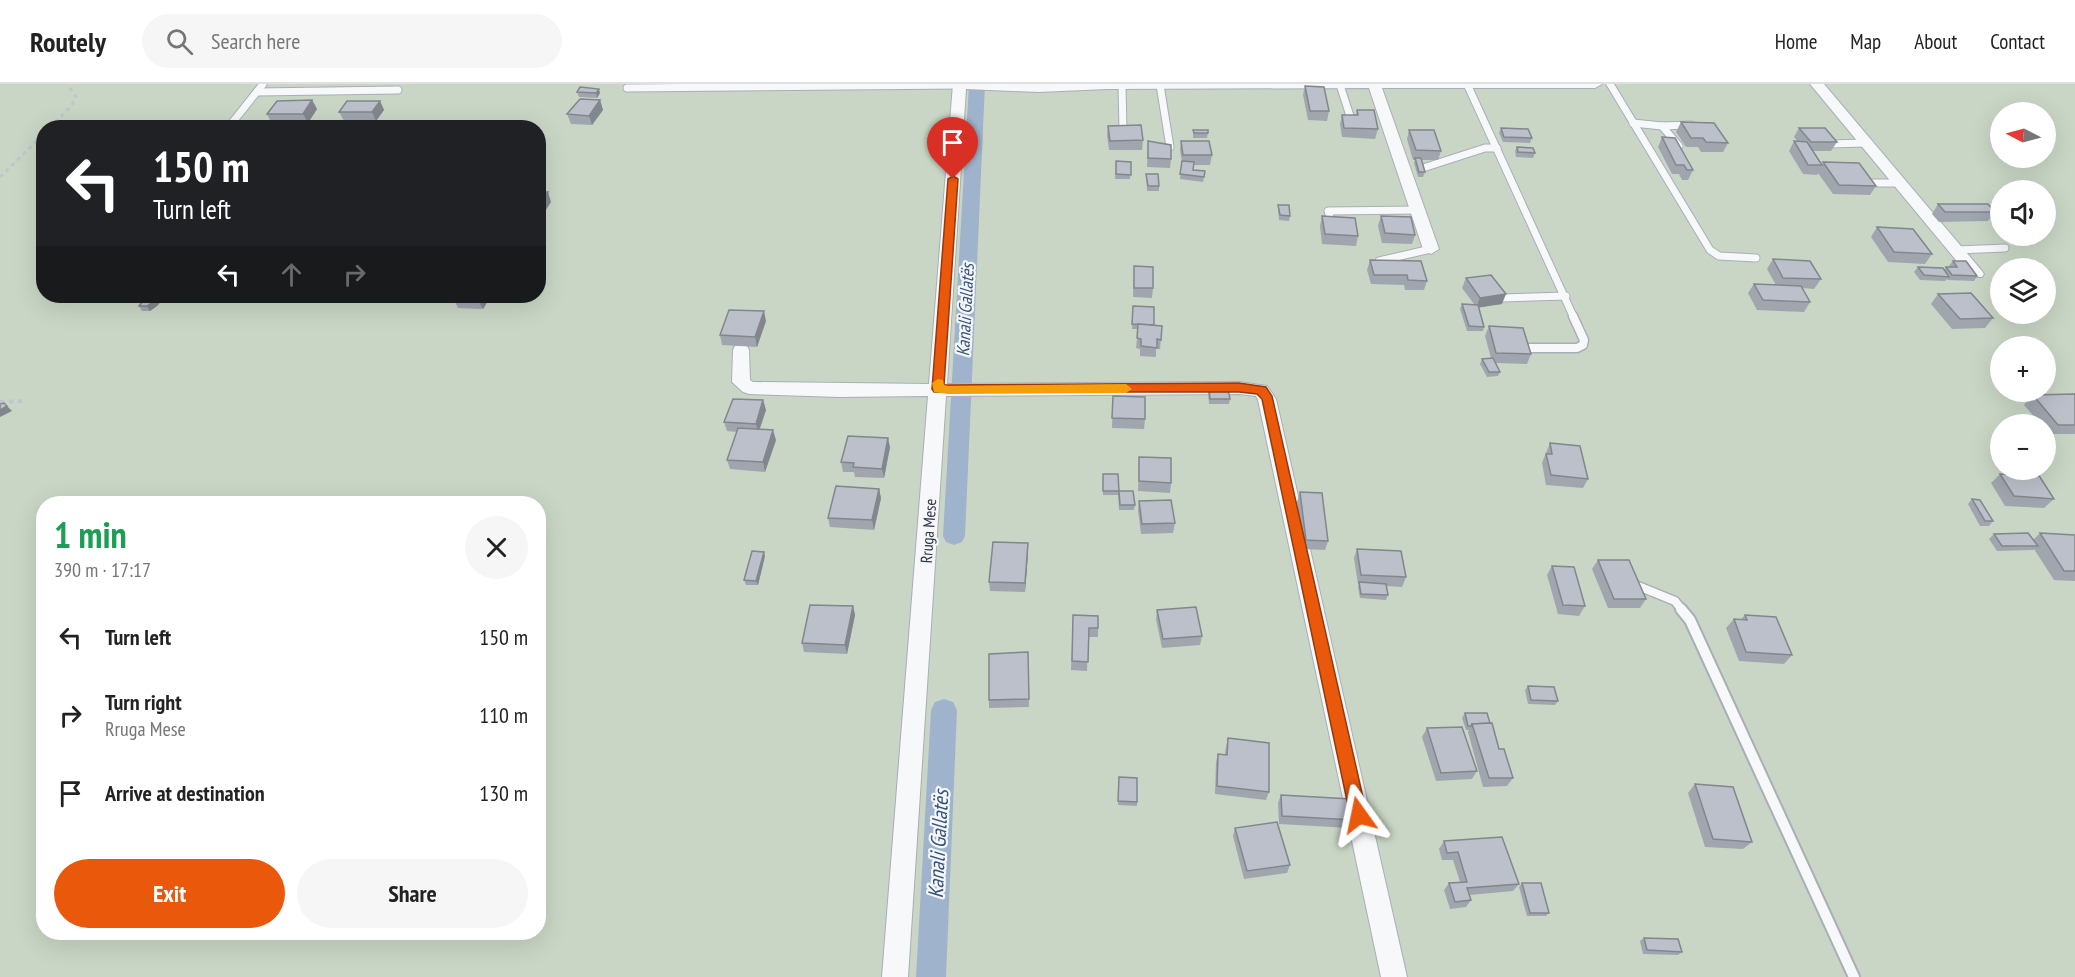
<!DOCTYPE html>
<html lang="en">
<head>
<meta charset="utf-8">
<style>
  body { margin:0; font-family:"PT Sans Narrow",sans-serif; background:#f6f6f6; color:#222; height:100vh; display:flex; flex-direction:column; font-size:22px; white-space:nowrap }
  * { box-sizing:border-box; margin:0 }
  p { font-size:20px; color:#767676 }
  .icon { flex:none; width:33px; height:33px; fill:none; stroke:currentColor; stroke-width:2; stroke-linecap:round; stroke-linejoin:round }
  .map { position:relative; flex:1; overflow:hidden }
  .panel { position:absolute; left:36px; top:412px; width:510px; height:444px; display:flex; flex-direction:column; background:#fff; border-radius:24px; box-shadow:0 6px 24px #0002 }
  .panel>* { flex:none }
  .hud { position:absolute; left:36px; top:36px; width:510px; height:183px; border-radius:24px; box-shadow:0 6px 24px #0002; background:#202124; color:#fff; overflow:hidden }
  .needle { width:39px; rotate:276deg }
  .controls { position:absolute; left:1990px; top:18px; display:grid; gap:12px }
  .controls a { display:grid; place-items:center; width:66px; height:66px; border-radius:50%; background:#fff; box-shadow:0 6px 24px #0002; font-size:30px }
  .pin { position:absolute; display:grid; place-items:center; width:51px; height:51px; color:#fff; margin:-62px -26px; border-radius:50% 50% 50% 0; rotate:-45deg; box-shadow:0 0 6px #0007 }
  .pin .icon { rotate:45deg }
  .me { position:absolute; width:66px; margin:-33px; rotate:348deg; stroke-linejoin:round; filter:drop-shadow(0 0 4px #0008) }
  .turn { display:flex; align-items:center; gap:21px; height:126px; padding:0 18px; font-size:27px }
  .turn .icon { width:78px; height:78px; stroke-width:2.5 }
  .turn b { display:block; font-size:42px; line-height:51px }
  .lanes { display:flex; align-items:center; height:57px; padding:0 18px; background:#0003; justify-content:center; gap:30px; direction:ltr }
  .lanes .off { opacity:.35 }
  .round { display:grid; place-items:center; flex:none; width:63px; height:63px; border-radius:32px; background:#f6f6f6 }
  .headline { display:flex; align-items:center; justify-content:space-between; height:102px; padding:0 18px }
  h1 { font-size:36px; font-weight:700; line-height:45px; color:#1e9e55 }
  .action { display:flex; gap:12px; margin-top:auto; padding:12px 18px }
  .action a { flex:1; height:69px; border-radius:36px; background:#ea580c; color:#fff; font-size:24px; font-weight:700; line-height:69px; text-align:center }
  .action a+a { background:#f6f6f6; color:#222 }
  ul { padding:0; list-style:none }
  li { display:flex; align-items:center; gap:18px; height:78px; padding:0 18px }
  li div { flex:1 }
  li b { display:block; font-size:22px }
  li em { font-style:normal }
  header { display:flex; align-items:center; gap:36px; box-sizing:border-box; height:84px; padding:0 30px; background:#fff; border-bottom:2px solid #e0e0e0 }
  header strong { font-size:28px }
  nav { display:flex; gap:33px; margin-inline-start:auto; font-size:21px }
  .search { width:420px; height:54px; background:#f6f6f6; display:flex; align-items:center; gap:15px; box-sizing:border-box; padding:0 21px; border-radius:33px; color:#767676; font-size:22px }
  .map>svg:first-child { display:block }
  .green { fill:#c9d6c5; fill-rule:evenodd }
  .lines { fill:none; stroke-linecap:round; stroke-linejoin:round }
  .canal { fill:#9fb4cc; fill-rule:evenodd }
  .lane-far2-casing { stroke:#a9aeb7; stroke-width:9 }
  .lane-far1-casing { stroke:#a9aeb7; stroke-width:11 }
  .lane-casing { stroke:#a9aeb7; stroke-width:14 }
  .street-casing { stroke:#a9aeb7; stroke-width:2 }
  .path-far1 { stroke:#c2c5cb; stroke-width:3; stroke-dasharray:4 4; stroke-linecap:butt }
  .path { stroke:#c2c5cb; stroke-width:4; stroke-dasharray:4.5 4.5; stroke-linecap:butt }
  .lane-far2 { stroke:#f7f8fa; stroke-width:7 }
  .lane-far1 { stroke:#f7f8fa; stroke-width:8 }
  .lane { stroke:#f7f8fa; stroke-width:10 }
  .street { fill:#f7f8fa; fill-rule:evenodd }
  .wall { fill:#a1a5ae }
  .shaded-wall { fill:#83868d }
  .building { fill:#bbc0ca; stroke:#83868d; stroke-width:1.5 }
  .route { fill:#ea580c; stroke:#983908; stroke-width:1.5 }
  .slow { fill:#f59e0b }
  .labels { text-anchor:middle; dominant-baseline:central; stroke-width:4.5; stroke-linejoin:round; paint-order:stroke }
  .street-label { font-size:16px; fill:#2b3445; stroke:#f4f6f9 }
  .water-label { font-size:18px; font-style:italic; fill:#34527a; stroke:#f4f6f9 }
  .near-water-label { font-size:21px; font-style:italic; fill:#34527a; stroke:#f4f6f9 }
</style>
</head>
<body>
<header>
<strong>Routely</strong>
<div class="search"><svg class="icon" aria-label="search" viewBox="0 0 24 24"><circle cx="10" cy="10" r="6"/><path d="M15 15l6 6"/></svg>Search here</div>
<nav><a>Home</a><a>Map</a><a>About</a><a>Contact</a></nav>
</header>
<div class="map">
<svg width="2075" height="893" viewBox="0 0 2075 893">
  <rect width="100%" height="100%" fill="#e4e7ec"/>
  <path class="green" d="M0,0h2075v893h-2075zM2001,28h45v46h-45zM44,44h494v168h-494zM2001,106h45v46h-45zM2001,184h45v46h-45zM2001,262h45v46h-45zM2001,340h45v46h-45zM44,420h494v429h-494z"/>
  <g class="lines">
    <g class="canal">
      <path d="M969,0h16l-20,452 -3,6 -8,3 -8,-3 -3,-6z"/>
      <path d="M944,615l9,3 4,8 -11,267h-30l15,-267 4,-8z"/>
    </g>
    <defs>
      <g id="lane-far2">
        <path d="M1467,0l107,234"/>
        <path d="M1610,0l100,166 9,6 37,2"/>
        <path d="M1122,1l1,46"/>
        <path d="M1160,1l10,62"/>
        <path d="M1340,1l12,37"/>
        <path d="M627,4l333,-3"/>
        <path d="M257,8l141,-2"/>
        <path d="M1633,39l29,3 29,-1"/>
        <path d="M1662,42l17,20"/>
        <path d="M228,44l35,-44"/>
        <path d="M1828,60l38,-1"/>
        <path d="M1426,83l59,-19h12"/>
        <path d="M1866,99h34"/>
        <path d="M1331,137l-3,-10 90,-1"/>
        <path d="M1957,166l48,-2"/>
        <path d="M1379,177l52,-12"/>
        <path d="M1502,214l64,-2"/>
      </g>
      <g id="lane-far1">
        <path d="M1524,264h53l6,-3 1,-5 -11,-24"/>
        <path d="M1638,502l37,15 7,9"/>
      </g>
      <path id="lane" d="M1681,525l9,11 164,357"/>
      <g id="street">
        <path d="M953,0h649l-7,4h-213l57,161 -8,5 -8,-5 -54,-161 -261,1 -70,3 -72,-3 -19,295 292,-2 28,4 9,13 131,578h-26l-123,-577 -2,-4 -17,-2 -293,2 -38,581h-26l46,-581 -89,1 -90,-3 -6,-2 -11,-10 1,-32 2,-4h12l2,4 1,30 3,2 176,2z"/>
        <path d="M1810,0h14l158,187 2,3 -2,3h-12z"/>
      </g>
    </defs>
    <use href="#lane-far2" class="lane-far2-casing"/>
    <use href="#lane-far1" class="lane-far1-casing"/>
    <use href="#lane" class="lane-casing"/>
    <use href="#street" class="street-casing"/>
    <g class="path-far1">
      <path d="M50,44l22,-23 4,-8 -9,-13"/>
      <path d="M0,93l44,-43"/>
    </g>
    <path class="path" d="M0,318l23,-1"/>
    <use href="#lane-far2" class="lane-far2"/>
    <use href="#lane-far1" class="lane-far1"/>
    <use href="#lane" class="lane"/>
    <use href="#street" class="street"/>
  </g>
  <g class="wall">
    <path d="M1305,2l24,25 -2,10 -19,-1 -5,-25z"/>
    <path d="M577,8l23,1 -3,5 -18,-1z"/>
    <path d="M312,16l5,9 -9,14 -36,1 -5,-10z"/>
    <path d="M600,16l3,10 -11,15 -21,-1 -4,-10z"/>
    <path d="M380,17l4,9 -8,11h-32l-5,-9z"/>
    <path d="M1357,26l21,19 -3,10 -33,-2 -2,-13 2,-9h14z"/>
    <path d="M1681,38l47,21 -5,9h-22l-3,-5h-12l-10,-15z"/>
    <path d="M1108,42l35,14 -1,10h-33l-2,-15z"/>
    <path d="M1501,44l31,10 -2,5 -27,-1 -4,-9z"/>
    <path d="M1799,44l38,14 -6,9h-18l9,14 1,-3 53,24 -6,9 -37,-1 -15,-21 -1,2 -14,-1 -14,-23 5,-10 4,1 -4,-5z"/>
    <path d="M1193,46l15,3 -1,5h-14z"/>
    <path d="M1409,46l32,21 -3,9h-17l4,12 -2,5h-5l-4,-14 1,-3h-2l-6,-21z"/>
    <path d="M1662,53l31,33 -5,10h-6l-3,-6h-7l-14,-27z"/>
    <path d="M1148,57l23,18 -1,9 -23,-1z"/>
    <path d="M1181,57l31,14 -2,10h-16l-1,5 11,7 -1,5 -23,-3 2,-17 -2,-12z"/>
    <path d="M1517,63l18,6 -2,5 -17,-1 -1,-6z"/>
    <path d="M1116,77l15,1 -1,17h-15z"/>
    <path d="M1146,90l13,12v5h-12z"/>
    <path d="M1938,120l57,8 -7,9 -49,1 -7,-8z"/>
    <path d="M1278,121l12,11 -1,5 -10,-1 -1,-10z"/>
    <path d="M1322,132l36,20 -2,10 -34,-2 -2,-18z"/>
    <path d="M1381,132l34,19 -3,9 -30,-1 -4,-17z"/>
    <path d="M1877,143l55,27 -7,10 -37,-2 -17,-25z"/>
    <path d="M1773,175l48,20 -7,10 -12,-1 8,14 -6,10 -47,-2 -9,-17 6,-9 22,1 -9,-16z"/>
    <path d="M1370,176l57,21 -3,9h-19l-1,-5 -33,-1 -4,-14z"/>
    <path d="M1953,177l24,15 -3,5 -26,-1 -1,-1 -2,2 -25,-1 -6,-8 4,-5 26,3 2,-3h4l-1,-1z"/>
    <path d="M1134,182l19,22 -1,10 -19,-1z"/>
    <path d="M1466,194l36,26 -24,3 6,20 -1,4h-16l-7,-22 2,-5h12l-12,-16z"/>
    <path d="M1938,210l55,24 -8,10 -33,1 -21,-25z"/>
    <path d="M147,212h19l-9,10 -7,5h-8l-3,-5z"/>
    <path d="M455,212h36l-8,13 -25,-1 -5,-10z"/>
    <path d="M1133,222l21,20h8l-2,23h-4v8l-16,-1v-7l-4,-1 2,-19h-6z"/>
    <path d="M766,237l-9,26 -35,-2 -2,-10z"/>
    <path d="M1489,242l42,28 -4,10 -31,-1 4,9 -2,4 -11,1 -7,-13 2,-5 9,-1 -6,-22z"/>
    <path d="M1209,305l21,10 -1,5h-20l-1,-11z"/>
    <path d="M2075,310v40h-26l-3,-3v-7h-5l-17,-19 9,-10z"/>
    <path d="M1113,312l32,23 -1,10 -32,-1z"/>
    <path d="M763,316l3,10 -6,19 16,11 -11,32 -35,-3 -3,-9 10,-28 -10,-1 -3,-9z"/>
    <path d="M1550,359l38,36 -5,9 -37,-3 -4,-22z"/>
    <path d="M890,363l-6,31 -29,-1 -1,-5h-11l-2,-10z"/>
    <path d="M1139,373l32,26 -1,10 -32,-2z"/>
    <path d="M2016,386l38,29 -10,9 -39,-2 -14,-23 9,-9h12z"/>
    <path d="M1103,390l16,17 16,14 -1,5h-15l-1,-15h-15z"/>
    <path d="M879,405l2,9 -7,32 -44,-3 -2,-9z"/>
    <path d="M1300,408l28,49 -3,9 -22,-1 -6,-47z"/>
    <path d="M1972,415l21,22 -4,5h-9l-12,-22z"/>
    <path d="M1139,417l36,22 -2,10 -32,1 -3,-24z"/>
    <path d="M2040,449l35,2v46l-21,-1 -20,-31 -1,1 -36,1 -8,-12 5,-5 39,6z"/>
    <path d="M1357,465l49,28 -4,10 -16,-1 2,9 -2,5 -26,-2 -2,-11 1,-3h-1l-4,-26z"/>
    <path d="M1028,469l-3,39 -35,-1 -1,-9z"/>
    <path d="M765,472l-7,29h-12l-2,-5z"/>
    <path d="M1598,476l48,39 -6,9h-32l-16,-39z"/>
    <path d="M1552,482l33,40 -6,10 -21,-2 -11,-39z"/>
    <path d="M853,522l2,9 -8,39 -43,-2 -2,-9z"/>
    <path d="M1157,526l45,26 -2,9 -38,3 -6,-29z"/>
    <path d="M1073,531l25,13v9h-10l-1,34 -16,-1z"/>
    <path d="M1745,531l47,40 -8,9 -45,-3 -13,-33 8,-9h7z"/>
    <path d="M1028,568l1,55 -40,1v-8z"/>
    <path d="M1528,602l30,15 -3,4 -27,-1 -3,-14z"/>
    <path d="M1465,629l34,36 14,29 -6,8 -24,1 -15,-55 1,-2h-3l-4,-12z"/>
    <path d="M1427,644l50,43 -5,8 -36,2 -14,-44z"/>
    <path d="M1228,654l41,54 -3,8 -51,-6 1,-32 2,-8h7l1,-7z"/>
    <path d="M1118,697l19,21v4l-19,-1z"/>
    <path d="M1695,700l57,58 -9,7 -38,-2 -17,-54z"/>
    <path d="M1281,711l73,25 -4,8 -71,-4 -1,-21z"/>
    <path d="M1235,744l55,37 -3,8 -43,6 -11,-43z"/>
    <path d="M1444,757l75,43 -6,7 -44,4 2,5 -5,7 -16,2 -6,-19 5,-7 11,-1 -7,-22h-11l-3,-11z"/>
    <path d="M1522,799l27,30 -3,3h-19l-8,-29z"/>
    <path d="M1644,854l38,14 -4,3 -35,-1 -3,-13z"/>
  </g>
  <g class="shaded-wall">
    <path d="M599,5l1,4 -3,5 -1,-5z"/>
    <path d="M312,16l5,9 -9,14 -5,-9z"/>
    <path d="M600,16l3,10 -11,15 -3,-9z"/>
    <path d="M380,17l4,9 -8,11 -4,-9z"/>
    <path d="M548,108l3,10 -12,19 -1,-14z"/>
    <path d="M1506,210l-4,10 -26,4 4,-10z"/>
    <path d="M158,212h8l-9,10 -7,5 -3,-5z"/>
    <path d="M481,212h10l-8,13 -5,-9z"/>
    <path d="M764,227l2,10 -9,26 -2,-10z"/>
    <path d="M763,316l3,10 -8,23 -2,-9z"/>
    <path d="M7,322l5,5 -12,6v-7z"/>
    <path d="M773,346l3,10 -11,32 -2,-10z"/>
    <path d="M888,354l2,9 -6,31 -2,-9z"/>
    <path d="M879,405l2,9 -7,32 -2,-10z"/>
    <path d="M1028,459v10l-3,39v-9z"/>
    <path d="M764,468l1,4 -7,29 -2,-4z"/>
    <path d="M853,522l2,9 -8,39 -2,-9z"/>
  </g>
  <g class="building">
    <path d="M1305,2l19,1 5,24h-19z"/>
    <path d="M580,3l19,2 -3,4 -19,-1z"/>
    <path d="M580,15l20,1 -11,16 -22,-2z"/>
    <path d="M312,16l-9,14h-36l10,-13z"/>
    <path d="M347,17h33l-8,11h-33z"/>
    <path d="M1357,26h17l4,19 -34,-1 -2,-13h16z"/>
    <path d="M1681,38l33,1 14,20 -22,-1 -3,-4h-12z"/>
    <path d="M377,41h9l-1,3h-11z"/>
    <path d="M1141,41l2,15 -33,1 -2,-15z"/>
    <path d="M327,42l19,1 -20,1z"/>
    <path d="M1501,44l27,1 4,9 -28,-1z"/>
    <path d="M1799,44h26l12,14h-26z"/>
    <path d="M1193,46h15v3h-14z"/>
    <path d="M1409,46h25l7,21 -25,-1z"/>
    <path d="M1662,53l13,1 18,32h-6l-3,-5h-8z"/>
    <path d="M1148,57l23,4v14l-23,-1z"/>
    <path d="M1181,57h28l3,14h-29z"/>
    <path d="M1794,57l13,1 15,23h-14z"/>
    <path d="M1517,63l16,1 2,5 -17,-1z"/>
    <path d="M1415,74h6l4,14h-6z"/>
    <path d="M1116,77l15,1v13l-15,-1z"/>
    <path d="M1182,77l12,1 -1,8 12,1 -1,6 -24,-3z"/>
    <path d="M1823,78l36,1 17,23 -37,-1z"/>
    <path d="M1146,90h12l1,12h-11z"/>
    <path d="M538,108h10l-10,15z"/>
    <path d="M1938,120h50l7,8h-50z"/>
    <path d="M1278,121h11l1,11 -10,-1z"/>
    <path d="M1322,132l33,2 3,18 -33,-2z"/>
    <path d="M1381,132l30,1 4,18 -30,-2z"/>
    <path d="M1877,143l36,2 19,25 -38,-2z"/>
    <path d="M1773,175l37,2 11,18 -38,-1z"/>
    <path d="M1370,176l51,1 6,20 -19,-1 -1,-5h-33z"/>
    <path d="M1953,177h13l11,15 -25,-1 -6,-8h11z"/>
    <path d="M1134,182l19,1v21h-19z"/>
    <path d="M1918,183l25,1 6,9 -25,-2z"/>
    <path d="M1491,191l15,19 -26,4 -14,-20z"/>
    <path d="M1754,200l47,2 9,16 -47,-2z"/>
    <path d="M1971,209l22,25 -33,1 -22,-25z"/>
    <path d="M147,212h11l-4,5 -7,5h-8z"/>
    <path d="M455,212h26l-3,4 -25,-2z"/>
    <path d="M1462,220l16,1 6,22 -15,-1z"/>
    <path d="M1133,222l21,1v18l-22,-1z"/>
    <path d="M729,226l35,1 -9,26 -35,-2z"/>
    <path d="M1138,240l24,2 -1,14 -4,-1v9l-16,-2v-7l-4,-1z"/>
    <path d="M1489,242l34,2 8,26 -35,-1z"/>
    <path d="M1493,274l7,14h-11l-7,-13z"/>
    <path d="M1209,305h19l2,10h-20z"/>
    <path d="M2075,310v31h-17l-25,-30z"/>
    <path d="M1113,312l32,1v22l-33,-1z"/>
    <path d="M733,315l30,1 -7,24 -32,-2z"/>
    <path d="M4,319l3,3 -7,4v-6z"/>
    <path d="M738,344l35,2 -10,32 -36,-2z"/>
    <path d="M848,352l40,2 -6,31 -29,-2 1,-4 -13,-1z"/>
    <path d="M1550,359l30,3 8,33 -37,-4 -5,-21h6z"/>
    <path d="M1139,373l32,1v25l-32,-2z"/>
    <path d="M2016,386l20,1 18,28 -40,-3 -14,-22 19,1z"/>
    <path d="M1103,390h15l1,17h-16z"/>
    <path d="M836,402l43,3 -7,31 -44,-2z"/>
    <path d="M1119,407h14l2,14h-15z"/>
    <path d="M1300,408l22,1 6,48 -22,-1z"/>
    <path d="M1972,415l8,1 13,21h-8z"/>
    <path d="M1171,416l4,23 -33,1 -3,-23z"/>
    <path d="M2028,449l10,13h-36l-8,-12z"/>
    <path d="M2040,449l35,2v36h-11z"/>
    <path d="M993,458l35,1 -3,40 -36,-1z"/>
    <path d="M1357,465l44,2 5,26 -45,-2z"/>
    <path d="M752,467l12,1 -8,29 -12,-1z"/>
    <path d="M1598,476h31l17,39h-32z"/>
    <path d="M1552,482l22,1 11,39 -22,-1z"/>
    <path d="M1359,498l27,2 2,11 -27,-1z"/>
    <path d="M810,521l43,1 -8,39 -43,-2z"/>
    <path d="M1196,523l6,29 -39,3 -6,-29z"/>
    <path d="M1073,531l25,1v12h-9l-1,34 -16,-1z"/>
    <path d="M1745,531l31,2 16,38 -46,-3 -12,-33 13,1z"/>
    <path d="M1028,568l1,47 -40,1v-46z"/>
    <path d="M1528,602l26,1 4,14 -27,-1z"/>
    <path d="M1465,629h22l3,10 -18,1 -1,2h-3z"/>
    <path d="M1492,639l7,26h5l9,29h-24l-17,-54z"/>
    <path d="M1462,643l15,44 -36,2 -14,-45z"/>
    <path d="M1228,654l41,5v49l-52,-6 1,-32 9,1z"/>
    <path d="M1119,693l18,1v24l-19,-1z"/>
    <path d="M1695,700l38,3 19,55 -39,-3z"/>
    <path d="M1281,711l70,4 3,21 -72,-4z"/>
    <path d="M1277,738l13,43 -43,6 -12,-43z"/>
    <path d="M1502,753l17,47 -52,4 4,12 -16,2 -6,-19 18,-1 -9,-30 -11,1 -3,-12z"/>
    <path d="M1522,799h19l8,30h-19z"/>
    <path d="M1644,854l34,1 4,13 -35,-2z"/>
  </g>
  <path class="route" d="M953,92l5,3 -14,206 295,-2 27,4 6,9 95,419 -2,6 -6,2 -6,-2 -3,-6 -88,-416 -5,-5 -18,-2h-305l-2,-3 16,-210z"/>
  <path class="slow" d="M938,295l5,1 1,5 4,1 178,-2 6,5 -6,4 -178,1 -14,-2 -2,-9z"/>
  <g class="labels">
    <g class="street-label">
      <text transform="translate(928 447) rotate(-86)">Rruga Mese</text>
    </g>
    <g class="water-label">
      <text transform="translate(965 226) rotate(-87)">Kanali Gallatës</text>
    </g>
    <g class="near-water-label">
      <text transform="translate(938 760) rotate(-87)">Kanali Gallatës</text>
    </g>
  </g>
</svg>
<div class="controls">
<a><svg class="needle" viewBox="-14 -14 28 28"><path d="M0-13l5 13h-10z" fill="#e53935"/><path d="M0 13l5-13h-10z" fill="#767676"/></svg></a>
<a><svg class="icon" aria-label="sound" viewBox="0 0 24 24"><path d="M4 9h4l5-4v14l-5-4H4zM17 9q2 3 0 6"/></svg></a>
<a><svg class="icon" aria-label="layers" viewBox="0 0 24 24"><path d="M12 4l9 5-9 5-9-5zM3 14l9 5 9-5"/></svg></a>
<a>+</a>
<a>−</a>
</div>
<div class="pin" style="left:953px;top:95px;background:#d93025"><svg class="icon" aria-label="arrive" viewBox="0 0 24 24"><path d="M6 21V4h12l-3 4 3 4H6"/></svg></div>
<svg class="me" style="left:1359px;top:731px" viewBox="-20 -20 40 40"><path d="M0-17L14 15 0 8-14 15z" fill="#ea580c" stroke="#fff" stroke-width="4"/></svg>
<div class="hud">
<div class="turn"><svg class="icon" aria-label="left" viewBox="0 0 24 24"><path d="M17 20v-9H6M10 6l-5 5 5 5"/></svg><div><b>150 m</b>Turn left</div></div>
<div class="lanes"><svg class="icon" aria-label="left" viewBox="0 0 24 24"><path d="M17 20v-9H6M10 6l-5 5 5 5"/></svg><svg class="icon off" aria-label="ahead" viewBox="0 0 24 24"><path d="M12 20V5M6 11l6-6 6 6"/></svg><svg class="icon off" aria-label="right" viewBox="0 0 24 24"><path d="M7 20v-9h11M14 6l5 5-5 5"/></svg></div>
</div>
<section class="panel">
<div class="headline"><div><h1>1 min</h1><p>390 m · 17:17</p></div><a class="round"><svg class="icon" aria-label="close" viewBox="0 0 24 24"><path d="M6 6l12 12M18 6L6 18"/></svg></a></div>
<ul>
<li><svg class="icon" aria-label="left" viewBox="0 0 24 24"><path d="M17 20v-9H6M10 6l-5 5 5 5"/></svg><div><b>Turn left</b></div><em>150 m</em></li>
<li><svg class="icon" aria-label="right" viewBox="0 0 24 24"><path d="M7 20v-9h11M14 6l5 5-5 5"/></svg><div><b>Turn right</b><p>Rruga Mese</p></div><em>110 m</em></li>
<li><svg class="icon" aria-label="arrive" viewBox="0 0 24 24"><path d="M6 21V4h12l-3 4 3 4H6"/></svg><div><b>Arrive at destination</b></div><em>130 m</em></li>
</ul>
<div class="action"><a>Exit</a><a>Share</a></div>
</section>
</div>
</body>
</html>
